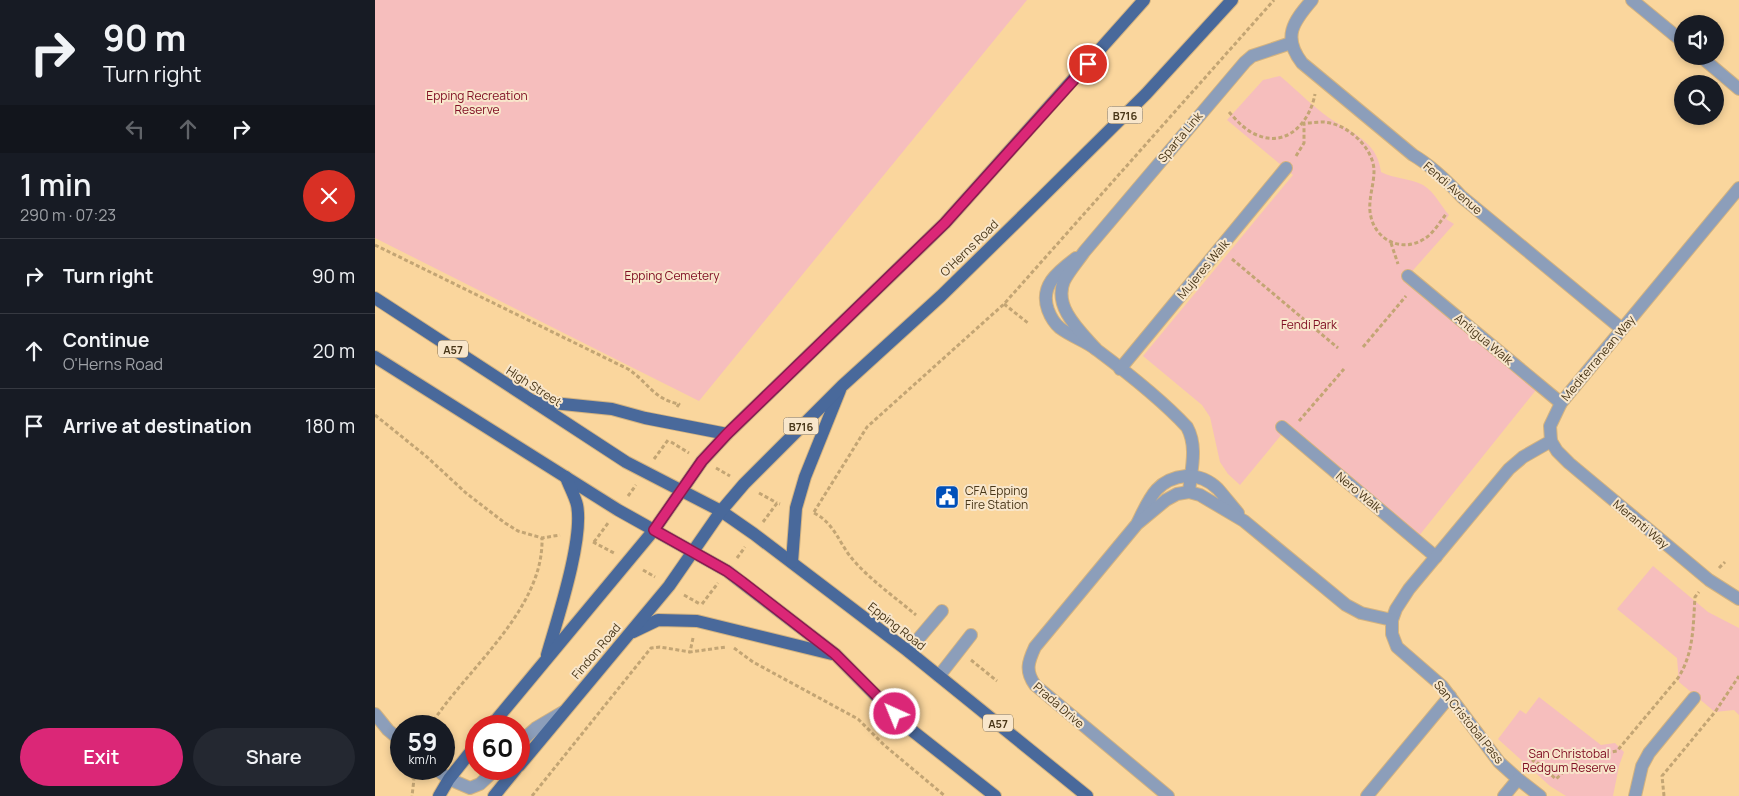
<!DOCTYPE html>
<html lang="en">
<head>
<meta charset="utf-8">
<style>
  body { margin:0; font-family:Manrope,sans-serif; background:#242831; color:#f1f3f6; height:100vh; display:flex; flex-direction:column; font-size:19px; white-space:nowrap }
  * { box-sizing:border-box; margin:0 }
  p { font-size:16px; color:#9ea1a6 }
  .icon { flex:none; width:28px; height:28px; fill:none; stroke:currentColor; stroke-width:2; stroke-linecap:round; stroke-linejoin:round }
  .map { position:relative; flex:1; overflow:hidden }
  .drawer { display:flex; flex-direction:column; background:#171b24; width:375px }
  .drawer>* { flex:none }
  .banner { background:#171b24; color:#f1f3f6; overflow:hidden }
  .tools { position:absolute; left:1299px; top:15px; display:grid; gap:10px }
  .tools a { display:grid; place-items:center; width:50px; height:50px; border-radius:50%; background:#171b24; box-shadow:0 2px 8px #0003; font-size:25px }
  .speed { position:absolute; left:15px; top:715px; display:flex; gap:10px; font-size:25px; font-weight:700; text-align:center }
  .speed>* { display:grid; place-content:center; width:65px; height:65px; border-radius:50%; background:#171b24; box-shadow:0 2px 8px #0003; line-height:1 }
  .speed small { font-size:12px; font-weight:400 }
  .speed .limit { border:8px solid #d22; background:#fff; color:#111 }
  .pin { position:absolute; display:grid; place-items:center; width:42px; height:42px; color:#fff; margin:-21px; border:2px solid #fff; border-radius:50%; box-shadow:0 1px 5px #0007 }
  .me { position:absolute; width:55px; margin:-28px; rotate:316deg; stroke-linejoin:round; filter:drop-shadow(0 0 4px #0008) }
  .turn { display:flex; align-items:center; gap:18px; height:105px; padding:0 20px; font-size:22px }
  .turn .icon { width:65px; height:65px; stroke-width:2.5 }
  .turn b { display:block; font-size:35px; line-height:42px }
  .lanes { display:flex; align-items:center; height:48px; padding:0 20px; background:#0003; justify-content:center; gap:25px; direction:ltr }
  .lanes .off { opacity:.35 }
  .round { display:grid; place-items:center; flex:none; width:52px; height:52px; border-radius:26px; background:#242831 }
  .overview { display:flex; align-items:center; justify-content:space-between; height:85px; padding:0 20px }
  h1 { font-size:30px; font-weight:600; line-height:38px }
  .cta { display:flex; gap:10px; margin-top:auto; padding:10px 20px }
  .cta a { flex:1; height:58px; border-radius:30px; background:#db2777; color:#fff; font-size:20px; font-weight:600; line-height:58px; text-align:center }
  .cta a+a { background:#242831; color:#f1f3f6 }
  ul { padding:0; list-style:none }
  li { display:flex; align-items:center; gap:15px; height:75px; padding:0 20px; border-top:1px solid #363941 }
  li div { flex:1 }
  li b { display:block; font-size:19px }
  li em { font-style:normal }
  main { display:flex; flex:1; min-height:0 }
  .map>svg:first-child { display:block }
  .green { fill:#f6bebd }
  .lines { fill:none; stroke-linecap:round; stroke-linejoin:round }
  .minor-casing { stroke:#d3b380; stroke-width:14 }
  .major-casing { stroke:#d3b380; stroke-width:14 }
  .path { stroke:#c3a574; stroke-width:3; stroke-dasharray:4 2.5; stroke-linecap:butt }
  .minor { stroke:#8c9eba; stroke-width:12 }
  .major { stroke:#49699b; stroke-width:12 }
  .route-casing { stroke:#8e194d; stroke-width:12 }
  .route { stroke:#db2777; stroke-width:9 }
  .labels { text-anchor:middle; dominant-baseline:central; stroke-width:4; stroke-linejoin:round; paint-order:stroke }
  .shield { fill:#f8e6cb; stroke:#7d6b4e; stroke-width:1 }
  .shield-label { font-size:11px; font-weight:bold; fill:#483618 }
  .park-label { font-size:12px; fill:#801024; stroke:#f8e6cb }
  .street-label { font-size:12px; fill:#483618; stroke:#f8e6cb }
  .poi-label { font-size:12px; fill:#483618; stroke:#f8e6cb; text-anchor:start }
</style>
</head>
<body>
<main>
<section class="drawer">
<div class="banner">
<div class="turn"><svg class="icon" aria-label="right" viewBox="0 0 24 24"><path d="M7 20v-9h11M14 6l5 5-5 5"/></svg><div><b>90 m</b>Turn right</div></div>
<div class="lanes"><svg class="icon off" aria-label="left" viewBox="0 0 24 24"><path d="M17 20v-9H6M10 6l-5 5 5 5"/></svg><svg class="icon off" aria-label="ahead" viewBox="0 0 24 24"><path d="M12 20V5M6 11l6-6 6 6"/></svg><svg class="icon" aria-label="right" viewBox="0 0 24 24"><path d="M7 20v-9h11M14 6l5 5-5 5"/></svg></div>
</div>
<div class="overview"><div><h1>1 min</h1><p>290 m · 07:23</p></div><a class="round" style="background:#d93025;color:#fff"><svg class="icon" aria-label="close" viewBox="0 0 24 24"><path d="M6 6l12 12M18 6L6 18"/></svg></a></div>
<ul>
<li><svg class="icon" aria-label="right" viewBox="0 0 24 24"><path d="M7 20v-9h11M14 6l5 5-5 5"/></svg><div><b>Turn right</b></div><em>90 m</em></li>
<li><svg class="icon" aria-label="ahead" viewBox="0 0 24 24"><path d="M12 20V5M6 11l6-6 6 6"/></svg><div><b>Continue</b><p>O'Herns Road</p></div><em>20 m</em></li>
<li><svg class="icon" aria-label="arrive" viewBox="0 0 24 24"><path d="M6 21V4h12l-3 4 3 4H6"/></svg><div><b>Arrive at destination</b></div><em>180 m</em></li>
</ul>
<div class="cta"><a>Exit</a><a>Share</a></div>
</section>
<div class="map">
<svg width="1364" height="796" viewBox="0 0 1364 796">
  <rect width="100%" height="100%" fill="#fad69d"/>
  <g class="green">
    <path d="M0,0h652l-328,401 -324,-163z"/>
    <path d="M905,76c18,15 37,35 57,47 20,12 41,22 44,49 13,7 29,6 42,13 12,7 17,20 26,30l-3,4 8,5 -46,52 128,114 -118,147 -131,-109 -47,57 -12,-11 -8,-12 -10,-45 -8,-12 -59,-49 150,-181 -66,-55 36,-40z"/>
    <path d="M1278,566l55,46 31,16v87l-5,-5 -19,2 -36,-30 -2,-24 -60,-49z"/>
    <path d="M1164,697l62,48 14,-2 9,9 -5,14 -6,30h-47l-16,-10 -52,-47 22,-29 6,4z"/>
  </g>
  <g class="lines">
    <defs>
      <g id="minor">
        <path d="M937,0c-19,22 -30,37 -10,63l111,92c19,11 34,26 49,42l160,132"/>
        <path d="M1257,0l51,42"/>
        <path d="M1325,56l39,33"/>
        <path d="M701,258c-17,13 -37,27 -28,52 3,8 6,13 12,18 12,9 26,13 37,22 28,21 66,51 90,77 11,20 4,43 2,65"/>
        <path d="M1033,276l153,127"/>
        <path d="M720,348c-15,-17 -42,-41 -31,-67 5,-10 14,-20 20,-29l161,-190 7,-6 39,-13"/>
        <path d="M745,369l166,-201"/>
        <path d="M907,427l154,130"/>
        <path d="M1176,441l6,10 12,12 140,117 30,19"/>
        <path d="M763,522c12,-25 19,-43 48,-46 12,-1 24,5 32,13 7,8 13,16 20,24"/>
        <path d="M1017,620l4,-11 13,-20 100,-120 14,-12 28,-16 -1,-15 11,-23 178,-215"/>
        <path d="M533,651l34,-40"/>
        <path d="M564,676l32,-41"/>
        <path d="M0,714l13,16 13,11"/>
        <path d="M144,743l17,-15 27,-16"/>
        <path d="M61,769l13,10 21,9 10,-4 16,-15"/>
        <path d="M793,796l-133,-111c-10,-14 -7,-23 0,-38l102,-123 29,-24 11,-6 12,-2 11,3 44,26 102,84 15,8 31,7v14l5,13 45,39 57,76 19,17 22,17"/>
        <path d="M992,796l83,-100"/>
        <path d="M1129,796l14,-17"/>
        <path d="M1260,796l7,-30 7,-13 45,-55"/>
      </g>
      <g id="major">
        <path d="M0,298l251,164 95,49 33,23 154,117 179,145"/>
        <path d="M0,357l243,153 109,61 108,83 70,71 90,71"/>
        <path d="M158,401l79,8 33,9 82,16"/>
        <path d="M417,562l4,-54 9,-31 35,-87"/>
        <path d="M258,632l25,-12 39,1 135,33"/>
        <path d="M172,655c10,-35 37,-116 30,-150 -2,-9 -8,-19 -11,-28"/>
        <path d="M116,726l163,-196 48,-69 25,-27 218,-211 199,-223"/>
        <path d="M144,766l150,-180 52,-75 23,-27 98,-98 99,-90 100,-98 105,-104 86,-94"/>
        <path d="M64,796l10,-17 27,-34"/>
        <path d="M119,796l22,-27"/>
      </g>
    </defs>
    <use href="#minor" class="minor-casing"/>
    <use href="#major" class="major-casing"/>
    <g class="path">
      <path d="M854,112c8,9 17,19 28,23 30,13 53,-13 58,-41"/>
      <path d="M921,156l8,-13v-20c7,0 13,-1 19,-1 24,1 51,26 51,49 0,15 -7,31 -3,46 5,23 31,36 53,22 9,-5 16,-17 22,-25"/>
      <path d="M1016,243l7,21"/>
      <path d="M0,245l253,124c20,13 25,30 51,35l-2,3"/>
      <path d="M857,259l106,89"/>
      <path d="M629,304l24,19"/>
      <path d="M988,347l43,-51"/>
      <path d="M0,415l52,42 39,36 39,30 13,8 24,7 18,-3"/>
      <path d="M924,421l45,-52"/>
      <path d="M296,442l18,11"/>
      <path d="M279,459l14,-19"/>
      <path d="M341,468l14,8"/>
      <path d="M384,493l18,10"/>
      <path d="M253,496l8,-11"/>
      <path d="M439,512l53,-85 137,-123 270,-304"/>
      <path d="M439,513c22,11 25,32 41,49 18,20 41,36 61,53"/>
      <path d="M388,522l14,-19 3,1"/>
      <path d="M218,542l21,11"/>
      <path d="M219,542l14,-19"/>
      <path d="M362,558l8,-11"/>
      <path d="M1344,568l6,-6"/>
      <path d="M268,570l12,7"/>
      <path d="M309,595l16,9"/>
      <path d="M327,604l16,-21"/>
      <path d="M318,638l-3,14 36,-5"/>
      <path d="M359,648l19,14 105,57 26,26 61,51"/>
      <path d="M596,660l26,21"/>
      <path d="M55,726c36,-57 114,-116 112,-188"/>
      <path d="M1153,767l6,-7 22,19 22,-21 39,-7 61,-73c16,-25 15,-52 17,-81l4,-5"/>
      <path d="M27,769l12,10 -2,17"/>
      <path d="M157,796l119,-148 9,-1 30,5"/>
      <path d="M1289,796l-2,-20 53,-64 24,-36"/>
    </g>
    <use href="#minor" class="minor"/>
    <use href="#major" class="major"/>
  </g>
  <g class="lines">
    <defs>
      <path id="route" d="M520,714l-60,-60 -93,-72 -15,-11 -73,-41 48,-69 25,-27 218,-211 143,-159"/>
    </defs>
    <use href="#route" class="route-casing"/>
    <use href="#route" class="route"/>
  </g>
  <defs>
    <symbol id="civic-square" viewBox="-11 -11 22 22"><rect x="-9" y="-9" width="18" height="18" rx="4" fill="#0050ba" stroke="#f8e6cb"/><path d="M-.6-6.5H3V-4.5H.6V-3L4-1V1h2V6H-6V1h2V-1L-.6-3ZM-1.2 2.5V6h2.4V2.5Z" fill="#fff"/></symbol>
  </defs>
  <g fill-rule="evenodd">
    <use href="#civic-square" x="558" y="483" width="28" height="28"/>
  </g>
  <g class="labels">
    <g class="shield">
      <rect x="732.5" y="106.5" width="35" height="17" rx="4"/>
      <rect x="63" y="340.5" width="30" height="17" rx="4"/>
      <rect x="408.5" y="417.5" width="35" height="17" rx="4"/>
      <rect x="608" y="714.5" width="30" height="17" rx="4"/>
    </g>
    <g class="shield-label">
      <text x="750" y="115">B716</text>
      <text x="78" y="349">A57</text>
      <text x="426" y="426">B716</text>
      <text x="623" y="723">A57</text>
    </g>
    <g class="park-label">
      <text x="102" y="95">Epping Recreation<tspan x="102" dy="14">Reserve</tspan></text>
      <text x="297" y="275">Epping Cemetery</text>
      <text x="934" y="324">Fendi Park</text>
      <text x="1194" y="753">San Christobal<tspan x="1194" dy="14">Redgum Reserve</tspan></text>
    </g>
    <g class="street-label">
      <text transform="translate(805 137) rotate(-50)">Sparta Link</text>
      <text transform="translate(1078 188) rotate(41)">Fendi Avenue</text>
      <text transform="translate(594 248) rotate(-44)">O'Herns Road</text>
      <text transform="translate(828 269) rotate(-50)">Mujeres Walk</text>
      <text transform="translate(1109 339) rotate(40)">Antigua Walk</text>
      <text transform="translate(1223 358) rotate(-50)">Mediterranean Way</text>
      <text transform="translate(159 386) rotate(33)">High Street</text>
      <text transform="translate(984 492) rotate(40)">Nero Walk</text>
      <text transform="translate(1266 524) rotate(40)">Meranti Way</text>
      <text transform="translate(522 626) rotate(38)">Epping Road</text>
      <text transform="translate(221 651) rotate(-50)">Findon Road</text>
      <text transform="translate(684 705) rotate(41)">Prada Drive</text>
      <text transform="translate(1094 722) rotate(51)">San Cristobal Pass</text>
    </g>
    <g class="poi-label">
      <text x="590" y="490">CFA Epping<tspan x="590" dy="14">Fire Station</tspan></text>
    </g>
  </g>
</svg>
<div class="tools">
<a><svg class="icon" aria-label="sound" viewBox="0 0 24 24"><path d="M4 9h4l5-4v14l-5-4H4zM17 9q2 3 0 6"/></svg></a>
<a><svg class="icon" aria-label="search" viewBox="0 0 24 24"><circle cx="10" cy="10" r="6"/><path d="M15 15l6 6"/></svg></a>
</div>
<div class="speed"><div>59<small>km/h</small></div><div class="limit">60</div></div>
<div class="pin" style="left:713px;top:64px;background:#d93025"><svg class="icon" aria-label="arrive" viewBox="0 0 24 24"><path d="M6 21V4h12l-3 4 3 4H6"/></svg></div>
<svg class="me" style="left:520px;top:714px" viewBox="-20 -20 40 40"><circle r="17" fill="#db2777" stroke="#fff" stroke-width="3"/><path d="M0-11L8 9 0 5-8 9z" fill="#fff"/></svg>
</div>
</main>
</body>
</html>
